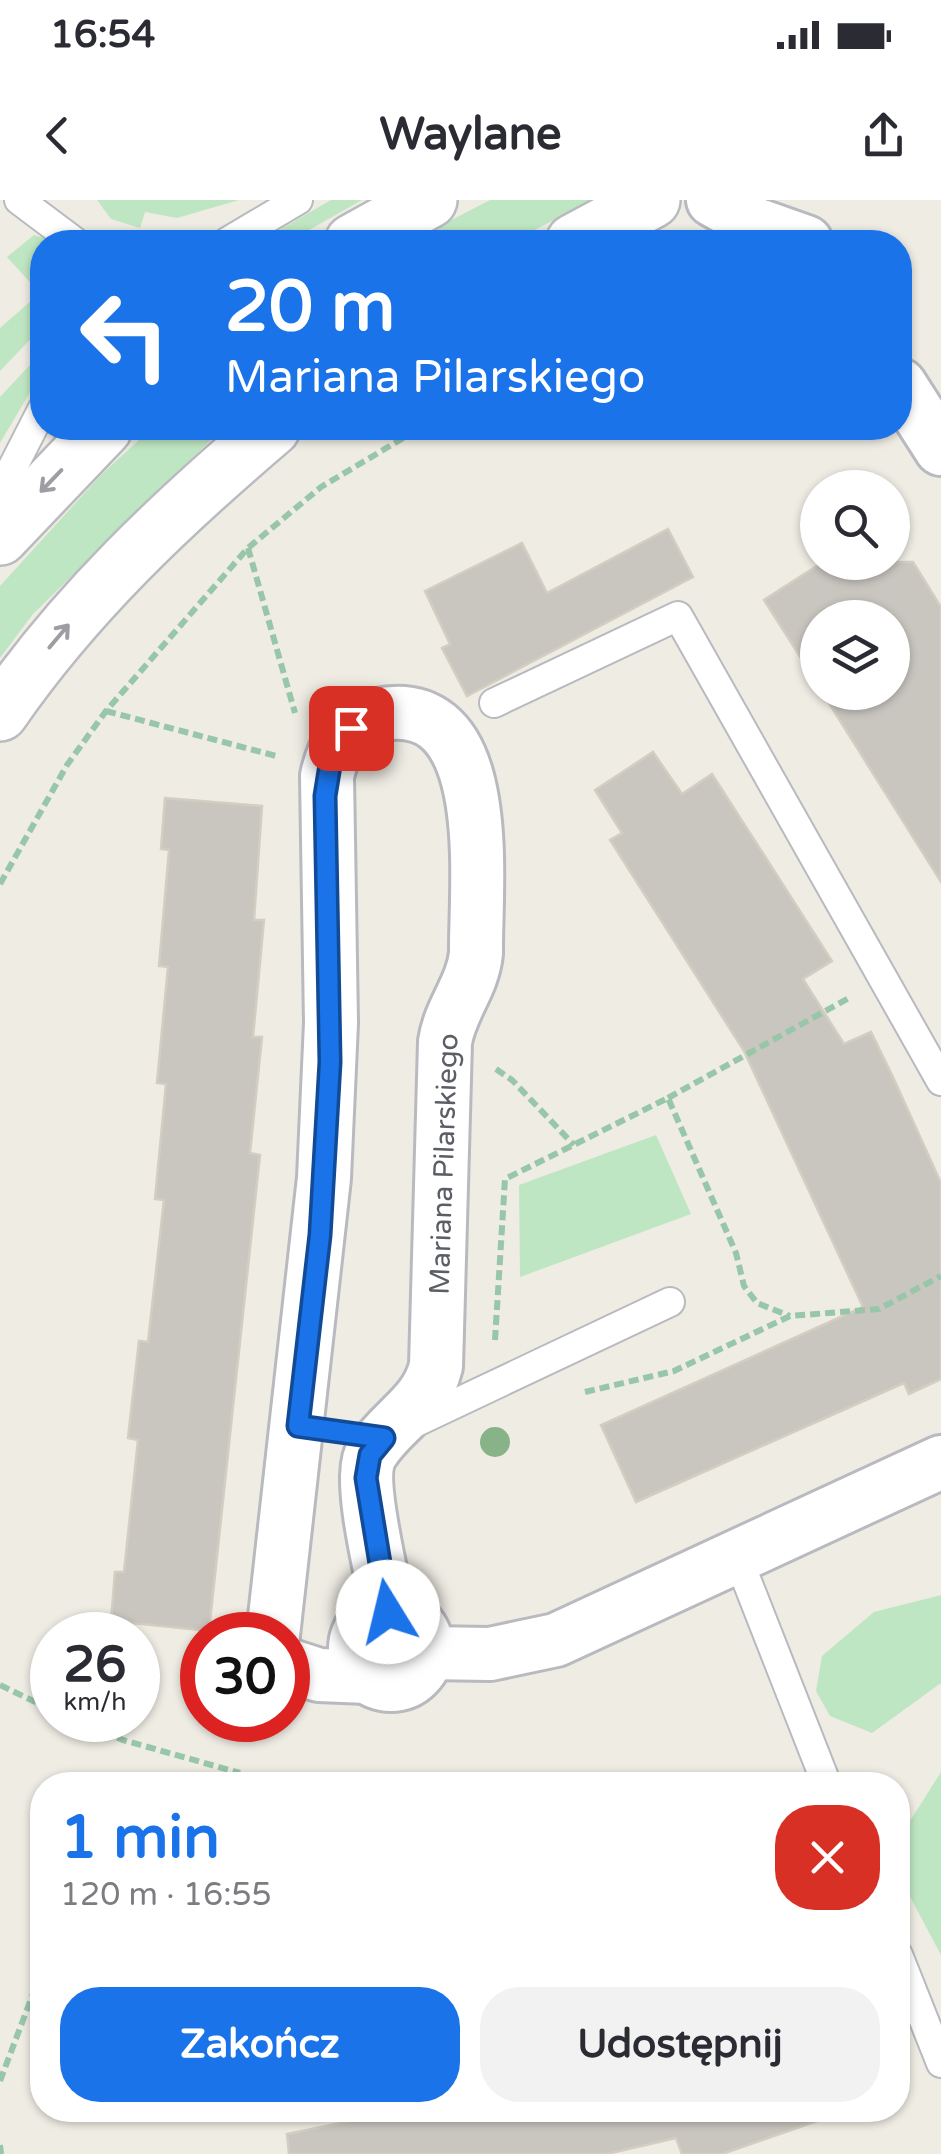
<!DOCTYPE html>
<html lang="pl">
<head>
<meta charset="utf-8">
<style>
  body { margin:0; font-family:"Varela Round",sans-serif; background:#f2f2f3; color:#2b2b33; height:100vh; display:flex; flex-direction:column; font-size:38px; white-space:nowrap }
  * { box-sizing:border-box; margin:0 }
  p { font-size:32px; color:#7c7c81 }
  .icon { flex:none; width:55px; height:55px; fill:none; stroke:currentColor; stroke-width:2; stroke-linecap:round; stroke-linejoin:round }
  .map { position:relative; flex:1; overflow:hidden }
  .sheet { position:absolute; left:30px; top:1572px; width:880px; height:350px; display:flex; flex-direction:column; background:#fff; border-radius:40px; box-shadow:0 2px 8px #0004 }
  .sheet>* { flex:none }
  .hud { position:absolute; left:30px; top:30px; width:882px; height:210px; border-radius:40px; box-shadow:0 2px 8px #0004; background:#1a73e8; color:#fff; overflow:hidden }
  .fabs { position:absolute; left:800px; top:270px; display:grid; gap:20px }
  .fabs a { display:grid; place-items:center; width:110px; height:110px; border-radius:50%; background:#fff; box-shadow:0 2px 8px #0004; font-size:50px }
  .speed { position:absolute; left:30px; top:1412px; display:flex; gap:20px; font-size:50px; font-weight:700; text-align:center }
  .speed>* { display:grid; place-content:center; width:130px; height:130px; border-radius:50%; background:#fff; box-shadow:0 2px 8px #0004; line-height:1 }
  .speed small { font-size:25px; font-weight:400 }
  .speed .limit { border:15px solid #d22; background:#fff; color:#111 }
  .pin { position:absolute; display:grid; place-items:center; width:85px; height:85px; color:#fff; margin:-42px; border-radius:20px; box-shadow:0 5px 15px #0006 }
  .me { position:absolute; width:110px; margin:-55px; rotate:351deg; stroke-linejoin:round; filter:drop-shadow(0 0 8px #0008) }
  .turn { display:flex; align-items:center; gap:35px; height:210px; padding:0 30px; font-size:45px }
  .turn .icon { width:130px; height:130px; stroke-width:2.5 }
  .turn b { display:block; font-size:70px; line-height:85px }
  .round { display:grid; place-items:center; flex:none; width:105px; height:105px; border-radius:40px; background:#f2f2f3 }
  .headline { display:flex; align-items:center; justify-content:space-between; height:170px; padding:0 30px }
  h1 { font-size:60px; font-weight:800; line-height:75px; color:#1a73e8 }
  .button { display:flex; gap:20px; margin-top:auto; padding:20px 30px }
  .button a { flex:1; height:115px; border-radius:40px; background:#1a73e8; color:#fff; font-size:40px; font-weight:800; line-height:115px; text-align:center }
  .button a+a { background:#f2f2f3; color:#2b2b33 }
  .status { display:flex; justify-content:space-between; align-items:center; height:70px; padding:0 50px; background:#fff; direction:ltr }
  .status svg { height:28px; fill:currentColor }
  header { display:flex; justify-content:space-between; align-items:center; height:130px; padding:0 30px; background:#fff; font-size:45px; font-weight:800 }
  .map>svg:first-child { display:block }
  .green { fill:#bfe6c2 }
  .building { fill:#c9c6c0; stroke:#d3cec1; stroke-width:2.5 }
  .lines { fill:none; stroke-linecap:round; stroke-linejoin:round }
  .lane-casing { stroke:#b8babf; stroke-width:32 }
  .street-casing { stroke:#b8babf; stroke-width:58 }
  .secondary-casing { stroke:#b9bbc1; stroke-width:60 }
  .path { stroke:#98c6a9; stroke-width:6; stroke-dasharray:10 5; stroke-linecap:butt }
  .lane { stroke:#fff; stroke-width:28 }
  .street { stroke:#fff; stroke-width:52 }
  .secondary { stroke:#fff; stroke-width:55 }
  .tree { fill:#88b288 }
  .oneway { stroke:#9d9ea2 }
  .route-casing { stroke:#114b97; stroke-width:25 }
  .route { stroke:#1a73e8; stroke-width:18 }
  .labels { text-anchor:middle; dominant-baseline:central; stroke-width:8; stroke-linejoin:round; paint-order:stroke }
  .street-label { font-size:28px; fill:#5b5e64; stroke:#fff }
</style>
</head>
<body>
<div class="status"><b>16:54</b><svg viewBox="0 0 49 12"><path d="M0 12V9h3v3zM5 12V6h3v6zM10 12V3h3v9zM15 12V0h3v12zM26 1h20v11H26zM47 4h2v5h-2z"/></svg></div>
<header><svg class="icon" aria-label="back" viewBox="0 0 24 24"><path d="M15 5l-7 7 7 7"/></svg>Waylane<svg class="icon" aria-label="share" viewBox="0 0 24 24"><path d="M12 15V3M7 8l5-5 5 5M5 13v7h14v-7"/></svg></header>
<div class="map">
<svg width="941" height="1954" viewBox="0 0 941 1954">
  <rect width="100%" height="100%" fill="#eeece3"/>
  <g class="green">
    <path d="M97,0h142l-62,18 -32,-6 -5,16 -29,-9z"/>
    <path d="M331,0h31l-74,42h-29z"/>
    <path d="M490,0h103l-82,42h-102z"/>
    <path d="M34,35l23,7h-15v85l-42,44v-43l40,-35 -33,-36z"/>
    <path d="M42,152v20l-42,71v-46z"/>
    <path d="M152,228h71l-190,186 -33,44v-72l101,-111z"/>
    <path d="M656,935l35,79 -171,63 -1,-92z"/>
    <path d="M941,1395v88l-69,50 -42,-17 -14,-25 6,-35 52,-44z"/>
    <path d="M941,1572v183l-43,-81v-34z"/>
  </g>
  <g class="building">
    <path d="M668,329l25,48 -226,119 -25,-48 8,-4 -25,-53 97,-48 25,50z"/>
    <path d="M823,362h90l28,45v275l-119,-190h70v-74h-74v67l-54,-85z"/>
    <path d="M653,552l29,42 30,-20 120,187 -29,18 41,65 27,-12 21,43 49,108v196l-32,15 -5,-11 -268,119 -35,-77 262,-118 -119,-256 -134,-211 12,-7 -27,-43z"/>
    <path d="M165,598l97,8 -8,114h10l-11,117h9l-12,116 10,2 -51,476 -98,-10 4,-49h9l14,-132 -10,-2 11,-97 9,1 16,-142 -9,-1 11,-115 -9,-1 11,-116 -9,-1 10,-116 -8,-1z"/>
    <path d="M405,1910h423l1,7 -107,37h-40l-6,-16 -69,16h-318l-2,-20z"/>
  </g>
  <g class="lines">
    <defs>
      <g id="lane">
        <path d="M19,0l56,42"/>
        <path d="M227,42l71,-42"/>
        <path d="M0,292l42,-82"/>
        <path d="M494,503l184,-87 263,465"/>
        <path d="M412,1224l258,-122"/>
        <path d="M737,1356l90,229"/>
        <path d="M898,1755l43,108"/>
      </g>
      <g id="street">
        <path d="M713,0l42,24 51,18"/>
        <path d="M900,185l41,64"/>
        <circle cx="391" cy="1449" r="36"/>
        <path d="M273,1435l51,-457 7,-155 -4,-247c6,-27 20,-55 50,-61 122,-25 98,169 99,238 -3,33 -26,56 -31,89l-9,324c-10,41 -43,53 -64,86 -16,26 11,127 17,161"/>
        <path d="M427,1453l63,1 66,-14 385,-178"/>
        <path d="M288,1465l31,10 48,2"/>
      </g>
      <g id="secondary">
        <path d="M353,42l76,-42"/>
        <path d="M574,42l78,-42"/>
        <path d="M0,337l104,-109"/>
        <path d="M0,513c76,-110 171,-199 272,-285"/>
      </g>
    </defs>
    <use href="#lane" class="lane-casing"/>
    <use href="#street" class="street-casing"/>
    <use href="#secondary" class="secondary-casing"/>
    <g class="path">
      <path d="M248,348l47,165"/>
      <path d="M106,511l174,46"/>
      <path d="M0,684l67,-119 39,-54 142,-163 73,-61 99,-59"/>
      <path d="M496,869l16,11 62,65"/>
      <path d="M668,898l181,-100"/>
      <path d="M495,1140l10,-161 163,-81 68,155 8,33 13,17 33,13"/>
      <path d="M585,1192l89,-21 116,-55 89,-7 62,-33"/>
      <path d="M0,1485l52,25"/>
      <path d="M76,1520l47,20 117,33"/>
      <path d="M222,1585l18,-12"/>
      <path d="M0,1881l42,-111"/>
      <path d="M0,1945l1,9"/>
    </g>
    <use href="#lane" class="lane"/>
    <use href="#street" class="street"/>
    <use href="#secondary" class="secondary"/>
  </g>
  <circle class="tree" cx="495" cy="1242" r="15"/>
  <defs><path id="oneway-shaft" d="M-6 0H5M1.5-3L5.5 0L1.5 3" fill="none" stroke-width="1.6" stroke-linecap="round" stroke-linejoin="round" transform="scale(2.5)"/></defs>
  <g class="oneway">
    <use href="#oneway-shaft" transform="translate(51 281) rotate(134)"/>
    <use href="#oneway-shaft" transform="translate(59 436) rotate(-50)"/>
  </g>
  <g class="lines">
    <defs>
      <path id="route" d="M351,528l-20,31 -6,37 5,266 -10,173 -22,191 86,12 -14,17 -4,23 22,134"/>
    </defs>
    <use href="#route" class="route-casing"/>
    <use href="#route" class="route"/>
  </g>
  <g class="labels">
    <g class="street-label">
      <text transform="translate(444 964) rotate(-88)">Mariana Pilarskiego</text>
    </g>
  </g>
</svg>
<div class="fabs">
<a><svg class="icon" aria-label="search" viewBox="0 0 24 24"><circle cx="10" cy="10" r="6"/><path d="M15 15l6 6"/></svg></a>
<a><svg class="icon" aria-label="layers" viewBox="0 0 24 24"><path d="M12 4l9 5-9 5-9-5zM3 14l9 5 9-5"/></svg></a>
</div>
<div class="speed"><div>26<small>km/h</small></div><div class="limit">30</div></div>
<div class="pin" style="left:351px;top:528px;background:#d93025"><svg class="icon" aria-label="arrive" viewBox="0 0 24 24"><path d="M6 21V4h12l-3 4 3 4H6"/></svg></div>
<svg class="me" style="left:388px;top:1412px" viewBox="-20 -20 40 40"><circle r="19" fill="#fff"/><path d="M0-13L10 11 0 6-10 11z" fill="#1a73e8"/></svg>
<div class="hud">
<div class="turn"><svg class="icon" aria-label="left" viewBox="0 0 24 24"><path d="M17 20v-9H6M10 6l-5 5 5 5"/></svg><div><b>20 m</b>Mariana Pilarskiego</div></div>
</div>
<section class="sheet">
<div class="headline"><div><h1>1 min</h1><p>120 m · 16:55</p></div><a class="round" style="background:#d93025;color:#fff"><svg class="icon" aria-label="close" viewBox="0 0 24 24"><path d="M6 6l12 12M18 6L6 18"/></svg></a></div>
<div class="button"><a>Zakończ</a><a>Udostępnij</a></div>
</section>
</div>
</body>
</html>
